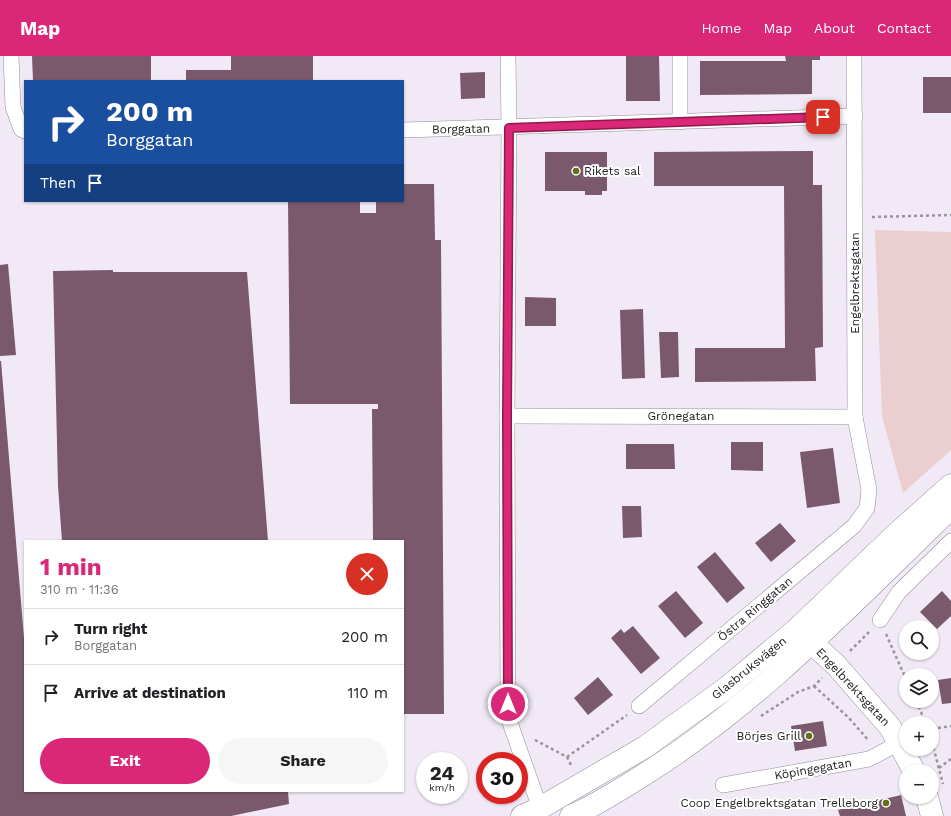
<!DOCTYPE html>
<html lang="en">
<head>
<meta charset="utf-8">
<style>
  body { margin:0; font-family:"Work Sans",sans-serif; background:#f6f6f6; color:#202124; height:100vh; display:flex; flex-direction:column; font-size:15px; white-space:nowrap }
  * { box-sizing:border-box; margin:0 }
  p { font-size:13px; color:#757577 }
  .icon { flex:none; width:22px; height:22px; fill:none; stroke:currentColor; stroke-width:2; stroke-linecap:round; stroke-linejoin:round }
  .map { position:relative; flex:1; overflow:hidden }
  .details { position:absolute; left:24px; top:484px; width:380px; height:252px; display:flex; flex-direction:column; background:#fff; border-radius:0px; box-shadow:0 1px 3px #0004 }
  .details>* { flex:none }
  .top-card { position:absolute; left:24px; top:24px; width:380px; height:122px; border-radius:0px; box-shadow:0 1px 3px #0004; background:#1a4fa0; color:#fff; overflow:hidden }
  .buttons { position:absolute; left:899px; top:564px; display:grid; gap:8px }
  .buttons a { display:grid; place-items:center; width:40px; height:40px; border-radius:50%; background:#fff; box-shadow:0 1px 3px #0004; font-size:20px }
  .speed { position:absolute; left:416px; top:696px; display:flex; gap:8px; font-size:20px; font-weight:700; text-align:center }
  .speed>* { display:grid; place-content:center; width:52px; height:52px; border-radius:50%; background:#fff; box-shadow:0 1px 3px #0004; line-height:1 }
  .speed small { font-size:10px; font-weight:400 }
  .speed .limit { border:6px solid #d22; background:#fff; color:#111 }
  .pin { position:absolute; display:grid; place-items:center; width:34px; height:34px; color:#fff; margin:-17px; border-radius:8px; box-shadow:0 2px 6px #0006 }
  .me { position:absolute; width:44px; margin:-22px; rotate:0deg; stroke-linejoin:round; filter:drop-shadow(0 0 3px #0008) }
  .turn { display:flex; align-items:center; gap:14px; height:84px; padding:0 16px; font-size:18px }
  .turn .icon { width:52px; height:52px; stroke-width:2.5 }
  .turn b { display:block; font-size:28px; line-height:34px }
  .then { display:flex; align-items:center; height:38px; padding:0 16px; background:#0003; gap:8px; font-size:15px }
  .round { display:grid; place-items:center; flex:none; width:42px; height:42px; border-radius:21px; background:#f6f6f6 }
  .overview { display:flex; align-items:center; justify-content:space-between; height:68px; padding:0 16px }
  h1 { font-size:24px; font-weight:700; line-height:30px; color:#db2777 }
  .button { display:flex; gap:8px; margin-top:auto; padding:8px 16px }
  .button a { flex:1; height:46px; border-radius:24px; background:#db2777; color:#fff; font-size:16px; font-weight:700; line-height:46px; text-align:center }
  .button a+a { background:#f6f6f6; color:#202124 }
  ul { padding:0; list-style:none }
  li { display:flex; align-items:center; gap:12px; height:56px; padding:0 16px; border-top:1px solid #e0e0e0 }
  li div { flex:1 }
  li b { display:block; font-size:15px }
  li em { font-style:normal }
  header { display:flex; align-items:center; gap:24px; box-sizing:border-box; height:56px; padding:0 20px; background:#db2777; color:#fff }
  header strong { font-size:19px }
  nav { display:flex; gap:22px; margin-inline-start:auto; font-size:14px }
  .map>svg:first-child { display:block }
  .green { fill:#ebcecf }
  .building { fill:#79596b }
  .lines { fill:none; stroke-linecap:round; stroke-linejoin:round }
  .street-casing { stroke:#928c97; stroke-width:16 }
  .secondary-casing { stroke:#928c97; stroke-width:23 }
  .path { stroke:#99939c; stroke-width:2.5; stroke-dasharray:3 3; stroke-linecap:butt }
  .street { stroke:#fff; stroke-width:15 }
  .secondary { stroke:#fff; stroke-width:22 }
  .route-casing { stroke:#8e194d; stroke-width:10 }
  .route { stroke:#db2777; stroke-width:7 }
  .poi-dot { fill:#646f17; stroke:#fff; stroke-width:1.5 }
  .labels { text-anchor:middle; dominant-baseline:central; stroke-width:4; stroke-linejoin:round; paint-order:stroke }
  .street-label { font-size:12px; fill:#232025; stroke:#fff }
  .poi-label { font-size:12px; fill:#232025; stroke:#fff; text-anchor:end }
</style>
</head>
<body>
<header>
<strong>Map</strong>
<nav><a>Home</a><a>Map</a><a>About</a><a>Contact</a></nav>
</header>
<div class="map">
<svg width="951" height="760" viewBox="0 0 951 760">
  <rect width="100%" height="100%" fill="#f1eaf6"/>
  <path class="green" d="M875,174l76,2v218l-48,43 -21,-77z"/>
  <g class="building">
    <path d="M32,0h119v25h-118z"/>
    <path d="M231,0h82v25h-127v-11h45z"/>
    <path d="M626,0h33l1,45h-34z"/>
    <path d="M785,0h35v4h-8v34l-112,1v-34h86z"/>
    <path d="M485,16v26l-24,1 -1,-26z"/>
    <rect x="923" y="21" width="28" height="36"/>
    <path d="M813,95v34h9l1,162 -8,1 1,33 -121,1v-34h90l-1,-162h-130v-34z"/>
    <path d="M545,96h62v39h-5v4h-17v-4h-40z"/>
    <path d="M403,128h31l1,56h6l3,474h-41v-173h-30l-1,-132h6v-5h-88l-2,-203h72v12h16v-12h27z"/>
    <path d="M8,208l8,91 -16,1v-91z"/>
    <path d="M113,214v2h134l21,269h-206l-4,-55 -5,-215z"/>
    <path d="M525,241l31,1v28h-31z"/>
    <path d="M643,253l2,69 -23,1 -2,-69z"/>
    <path d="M659,276h19l1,45 -18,1z"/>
    <path d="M0,305h1l24,289v141h263l1,13 -58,12h-231z"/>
    <path d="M731,386h32v29l-32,-1z"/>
    <path d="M626,388h48l1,25h-49z"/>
    <path d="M833,392l7,55 -33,5 -7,-56z"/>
    <path d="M622,450h19l1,31 -19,1z"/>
    <path d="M780,467l16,18 -25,21 -16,-19z"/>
    <path d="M715,496l30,36 -18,15 -30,-36z"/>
    <path d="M676,535l27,32 -18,15 -27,-32z"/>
    <path d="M942,535l9,10v15l-14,13 -17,-17z"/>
    <path d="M633,570l27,32 -19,16 -30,-36 10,-9 3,4z"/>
    <path d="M598,621l15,18 -25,20 -14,-17z"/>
    <path d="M951,622v25l-9,1 -4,-24z"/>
    <path d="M823,665l4,25 -32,5 -4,-25z"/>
    <path d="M901,739l5,21h-66l-2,-6z"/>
  </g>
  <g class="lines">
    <defs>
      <g id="street">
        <path d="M11,0l2,51 8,22 4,2"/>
        <path d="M508,0l1,72 -2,288 1,301 32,91"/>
        <path d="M680,0v66"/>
        <path d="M403,74l452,-14"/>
        <path d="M507,360l348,1"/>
        <path d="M880,564l19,-28 52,-51"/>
        <path d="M639,650l215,-180 13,-18 2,-18 -14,-73 -1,-361"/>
        <path d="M723,729l146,-26 30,-16"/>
      </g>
      <g id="secondary">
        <path d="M802,578l34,31 54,62 24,44"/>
        <path d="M927,741l5,19"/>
        <path d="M522,760l18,-8 105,-61 80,-58 72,-60 98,-94 56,-50"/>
        <path d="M571,760c26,-11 50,-27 74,-42 115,-72 208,-172 306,-266"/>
      </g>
    </defs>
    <use href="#street" class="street-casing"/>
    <use href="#secondary" class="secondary-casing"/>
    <g class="path">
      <path d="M872,161l79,-2"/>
      <path d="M886,578l20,45"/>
      <path d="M850,595l19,-19"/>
      <path d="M814,630l35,32 20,23"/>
      <path d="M916,645l10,22"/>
      <path d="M761,660l37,-24 16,-6 8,-8"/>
      <path d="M932,673l19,-3"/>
      <path d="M535,684l32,17 5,10"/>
      <path d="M932,686l11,42"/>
      <path d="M567,701l60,-42"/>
      <path d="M939,712l12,-9"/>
    </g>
    <use href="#street" class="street"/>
    <use href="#secondary" class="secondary"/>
  </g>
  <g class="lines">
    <defs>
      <path id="route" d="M508,648l-1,-288 2,-288 314,-11"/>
    </defs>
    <use href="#route" class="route-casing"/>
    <use href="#route" class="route"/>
  </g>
  <g class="poi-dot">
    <circle cx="576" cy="115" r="4"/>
    <circle cx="809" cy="680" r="4"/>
    <circle cx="886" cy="747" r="4"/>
  </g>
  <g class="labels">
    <g class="street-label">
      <text transform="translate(461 73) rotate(-1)">Borggatan</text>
      <text transform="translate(855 227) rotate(-90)">Engelbrektsgatan</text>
      <text x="681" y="360">Grönegatan</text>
      <text transform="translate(755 553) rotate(-40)">Östra Ringgatan</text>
      <text transform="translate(749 612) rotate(-39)">Glasbruksvägen</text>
      <text transform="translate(853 631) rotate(47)">Engelbrektsgatan</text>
      <text transform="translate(813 713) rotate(-10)">Köpingegatan</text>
    </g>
    <g class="poi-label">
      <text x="584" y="115" text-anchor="start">Rikets sal</text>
      <text x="801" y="680">Börjes Grill</text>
      <text x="878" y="747">Coop Engelbrektsgatan Trelleborg</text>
    </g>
  </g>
</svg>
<div class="buttons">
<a><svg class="icon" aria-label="search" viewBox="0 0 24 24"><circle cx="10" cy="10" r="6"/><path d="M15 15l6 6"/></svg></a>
<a><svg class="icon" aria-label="layers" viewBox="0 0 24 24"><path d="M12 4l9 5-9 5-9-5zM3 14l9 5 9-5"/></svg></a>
<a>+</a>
<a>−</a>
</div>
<div class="speed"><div>24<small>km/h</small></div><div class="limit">30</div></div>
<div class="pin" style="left:823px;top:61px;background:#d93025"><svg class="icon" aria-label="arrive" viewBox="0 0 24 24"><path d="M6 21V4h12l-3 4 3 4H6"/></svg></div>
<svg class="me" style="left:508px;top:648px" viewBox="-20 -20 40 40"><circle r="17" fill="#db2777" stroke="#fff" stroke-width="3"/><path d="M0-11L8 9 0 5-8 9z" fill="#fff"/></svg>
<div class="top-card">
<div class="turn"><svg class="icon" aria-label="right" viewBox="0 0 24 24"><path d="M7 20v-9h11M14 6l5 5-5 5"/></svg><div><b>200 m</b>Borggatan</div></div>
<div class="then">Then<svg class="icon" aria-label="arrive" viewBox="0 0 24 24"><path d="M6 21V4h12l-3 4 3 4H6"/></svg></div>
</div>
<section class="details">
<div class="overview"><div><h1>1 min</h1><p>310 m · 11:36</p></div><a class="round" style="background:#d93025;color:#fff"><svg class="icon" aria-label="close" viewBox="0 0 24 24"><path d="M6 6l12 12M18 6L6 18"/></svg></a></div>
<ul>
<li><svg class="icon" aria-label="right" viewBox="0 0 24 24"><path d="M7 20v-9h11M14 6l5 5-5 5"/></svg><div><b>Turn right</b><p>Borggatan</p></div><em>200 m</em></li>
<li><svg class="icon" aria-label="arrive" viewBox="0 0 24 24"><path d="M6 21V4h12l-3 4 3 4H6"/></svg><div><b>Arrive at destination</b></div><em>110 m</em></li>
</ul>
<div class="button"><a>Exit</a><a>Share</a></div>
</section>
</div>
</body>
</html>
